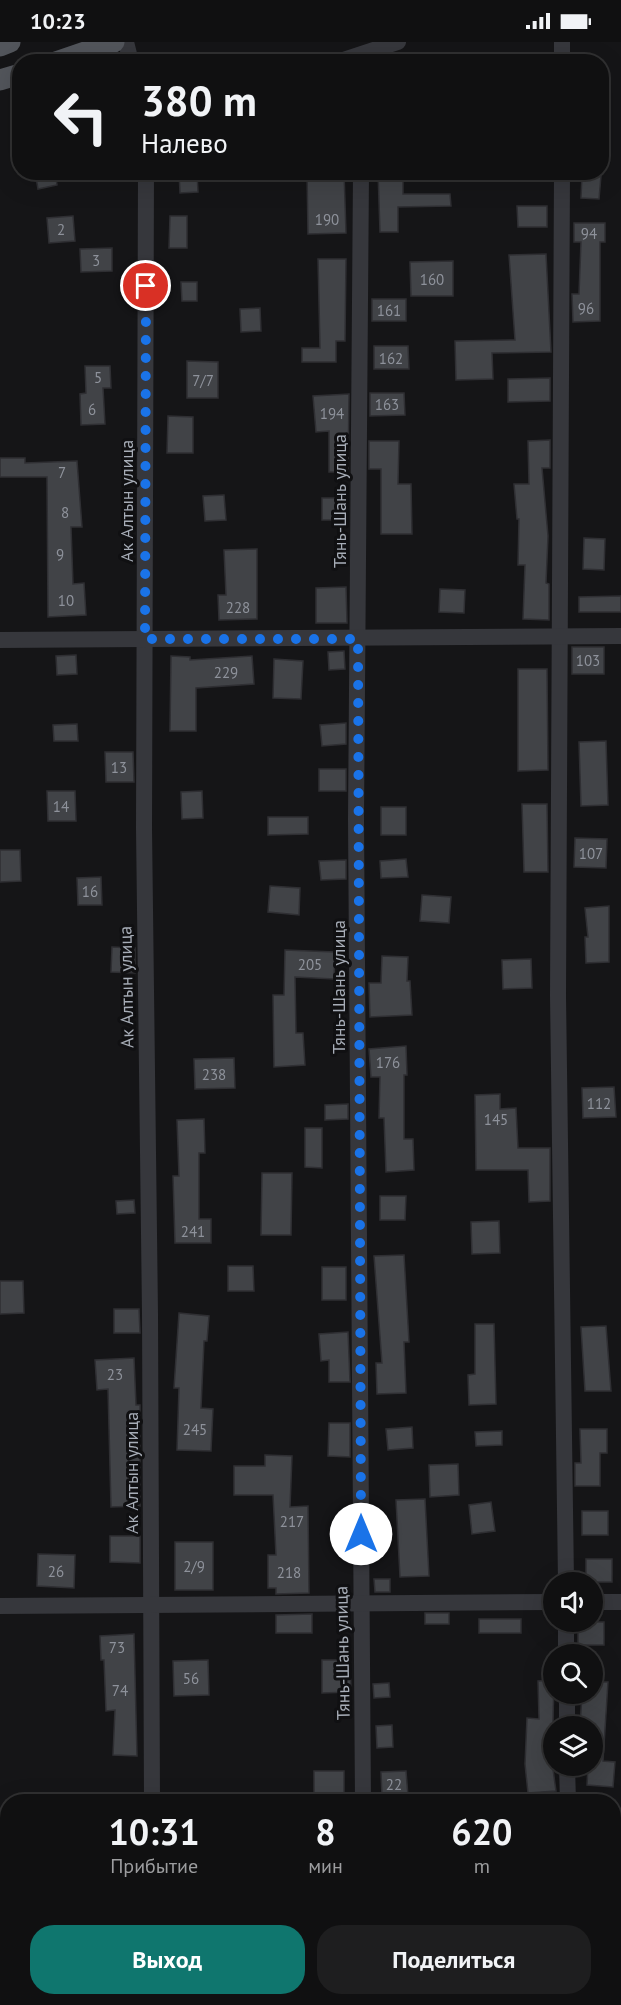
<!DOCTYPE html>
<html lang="ru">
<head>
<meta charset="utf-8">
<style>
  body { margin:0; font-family:"PT Sans",sans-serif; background:#1e1e1f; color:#f1f3f6; height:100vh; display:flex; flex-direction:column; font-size:22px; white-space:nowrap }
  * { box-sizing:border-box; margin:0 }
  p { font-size:20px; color:#9c9d9f }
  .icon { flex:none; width:33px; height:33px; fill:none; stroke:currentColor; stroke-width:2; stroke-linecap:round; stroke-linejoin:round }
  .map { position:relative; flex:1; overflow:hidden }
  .details { position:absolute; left:0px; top:1752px; width:621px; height:212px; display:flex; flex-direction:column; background:#101011; border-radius:24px 24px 0 0; box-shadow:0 6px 24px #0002,0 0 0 2px #303031 }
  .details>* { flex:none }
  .top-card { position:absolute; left:12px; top:12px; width:597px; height:126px; border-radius:24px; box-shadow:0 6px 24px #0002,0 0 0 2px #303031; background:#101011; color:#f1f3f6; overflow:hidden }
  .controls { position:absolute; left:543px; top:1530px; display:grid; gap:12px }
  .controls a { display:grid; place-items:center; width:60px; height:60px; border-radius:50%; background:#101011; box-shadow:0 6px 24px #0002,0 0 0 2px #303031; font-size:30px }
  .pin { position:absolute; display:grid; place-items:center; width:51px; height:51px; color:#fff; margin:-26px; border:3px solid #fff; border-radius:50%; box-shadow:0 2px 6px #0007 }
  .me { position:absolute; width:66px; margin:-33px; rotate:0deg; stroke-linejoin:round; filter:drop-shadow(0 0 4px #0008) }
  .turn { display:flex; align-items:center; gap:21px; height:126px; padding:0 30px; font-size:27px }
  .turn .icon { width:78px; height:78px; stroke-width:2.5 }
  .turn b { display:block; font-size:42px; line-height:51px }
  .eta { display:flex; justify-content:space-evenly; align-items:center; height:102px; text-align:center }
  .eta b { font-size:36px; font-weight:600; line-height:42px }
  .primary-button { display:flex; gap:12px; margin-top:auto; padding:12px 30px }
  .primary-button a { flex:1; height:69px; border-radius:24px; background:#0f766e; color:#fff; font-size:24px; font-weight:600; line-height:69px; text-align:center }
  .primary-button a+a { background:#1e1e1f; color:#f1f3f6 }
  .status { display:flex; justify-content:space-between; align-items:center; height:42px; padding:0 30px; background:#101011; direction:ltr }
  .status svg { height:16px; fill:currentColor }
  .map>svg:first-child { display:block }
  .building { fill:#414347; stroke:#2f2f33; stroke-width:1.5 }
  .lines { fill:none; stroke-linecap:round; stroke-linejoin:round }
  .minor { stroke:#36373c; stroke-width:16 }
  .major { stroke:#52555b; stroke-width:21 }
  .route { stroke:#1a73e8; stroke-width:10; stroke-dasharray:0 18 }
  .labels { text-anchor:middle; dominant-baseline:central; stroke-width:6; stroke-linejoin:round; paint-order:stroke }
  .number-label { font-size:15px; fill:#8e929b }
  .street-label { font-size:18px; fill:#a7adb7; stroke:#101012 }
</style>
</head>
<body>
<div class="status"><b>10:23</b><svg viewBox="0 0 49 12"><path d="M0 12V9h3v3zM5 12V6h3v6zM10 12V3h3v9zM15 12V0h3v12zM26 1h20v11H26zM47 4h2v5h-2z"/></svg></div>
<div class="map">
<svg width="621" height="1963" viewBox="0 0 621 1963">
  <rect width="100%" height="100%" fill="#151517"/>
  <g class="building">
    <path d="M35,130h20l2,13 -19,4z"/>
    <path d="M179,130h18l1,20 -18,1z"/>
    <path d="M307,130h37l2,61 -38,1z"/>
    <path d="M378,130h25v22h47l1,12 -53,1v25h-18z"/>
    <path d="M582,132l19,2 -2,23 -18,-1z"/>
    <path d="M517,164h30v21h-29z"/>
    <path d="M73,174l2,25 -26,2 -2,-25z"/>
    <path d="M170,174h17v32h-18z"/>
    <path d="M574,181h31v19h-5v79l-27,1 -1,-28h7l2,-52h-7z"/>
    <path d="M112,206v23l-31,1 -1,-23z"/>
    <path d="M546,212l5,98 -59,1 1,26 -37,1 -1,-39 60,-1 -6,-85z"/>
    <path d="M318,217h28l-1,82h-9v21h-34v-14h18z"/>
    <path d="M453,219v35h-42l-1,-34z"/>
    <path d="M181,240h16v19h-15z"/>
    <rect x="372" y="257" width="34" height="22"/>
    <path d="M260,266l1,23 -20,1 -1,-23z"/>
    <path d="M374,304h34l1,23h-35z"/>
    <path d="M187,319l31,1v36h-31z"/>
    <path d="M85,324h25l1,22h-8l2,36 -24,1 -1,-31 6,-1z"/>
    <path d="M550,336v23l-42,1v-23z"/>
    <path d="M370,351h34l1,22 -35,1z"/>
    <path d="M349,352l-1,78h-19v-41l-13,1 -3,-36z"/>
    <path d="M168,374l25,1v36h-26z"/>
    <path d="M550,398v28h-8l6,68 -2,47 3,1v36l-26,-1 2,-54h-7l1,-46h-2l-3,-35h15l-1,-43z"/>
    <path d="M369,399h30l-1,43h13l1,50h-31v-65h-12z"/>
    <path d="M0,416h25v5l52,-2 5,66h-11l2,57 11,-1 2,32 -38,2 -1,-140h-47z"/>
    <path d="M224,453l2,25 -21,1 -2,-25z"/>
    <rect x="322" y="456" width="24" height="22"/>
    <path d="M584,496l21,1 -1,31 -21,-1z"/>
    <path d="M257,507v70l-38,1 -1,-25h8l-2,-45z"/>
    <path d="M346,545l1,36h-31v-35z"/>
    <path d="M440,547l25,1 -1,23 -25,-1z"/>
    <path d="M621,554v16h-42v-15z"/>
    <rect x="572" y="605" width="32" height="27"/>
    <path d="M344,609l1,18 -16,1 -1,-18z"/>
    <path d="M76,613l1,19 -20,1 -1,-19z"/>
    <path d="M171,614l19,1v3l62,-4 2,28 -58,4v43h-26z"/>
    <path d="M274,617l29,2 -2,38 -28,-1z"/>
    <path d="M518,627h29l1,101 -30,1z"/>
    <path d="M346,681v21l-24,2 -2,-21z"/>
    <path d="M77,682l1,17h-24l-1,-16z"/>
    <path d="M606,699l2,64 -27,1 -2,-64z"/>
    <path d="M105,710h28l1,30h-28z"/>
    <rect x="319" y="727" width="27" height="22"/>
    <path d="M47,749h28l1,30h-28z"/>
    <path d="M202,749l1,27 -21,1 -1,-27z"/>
    <path d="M522,762h25l1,68h-24z"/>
    <rect x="381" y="765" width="25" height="28"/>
    <path d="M268,775h40v17l-40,1z"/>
    <path d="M575,796l32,1 -1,29 -32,-1z"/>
    <path d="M0,808h20l1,31 -21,1z"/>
    <path d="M406,817l2,18 -27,1 -1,-17z"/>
    <path d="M346,818v19l-25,1 -2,-19z"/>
    <path d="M101,835l1,28h-24l-1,-27z"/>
    <path d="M270,844l30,2 -1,27 -31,-3z"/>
    <path d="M422,853l29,2 -2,26 -29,-2z"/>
    <path d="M609,864v56l-23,1 -1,-26h3l-3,-29z"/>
    <path d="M112,905l23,1v25l-24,-1z"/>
    <path d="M285,908l50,2 -1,27 -39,-2 1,56h7l2,32 -31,2 -1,-72h11z"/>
    <path d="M382,914l26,1 -1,24h3l2,34 -42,2 -1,-34h12z"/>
    <path d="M531,917l1,29 -29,1 -1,-29z"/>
    <path d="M406,1004l1,29h-3v64h9l1,31 -28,2 -2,-54h-5l1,-41h-9l-2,-28z"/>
    <path d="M234,1016l1,30 -40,1 -1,-30z"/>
    <path d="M614,1045l2,30 -33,1 -1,-30z"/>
    <path d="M500,1052v15l16,-1 2,40h32v53l-21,1 -1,-32h-52l-1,-75z"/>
    <path d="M348,1062v15l-23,1v-15z"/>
    <path d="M204,1077l1,34h-6v66h12v24h-36l-2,-67h6l-2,-56z"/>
    <path d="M305,1086h17v40l-17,-1z"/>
    <path d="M262,1131h30l-1,62h-30z"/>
    <path d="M380,1154h26l-1,24h-25z"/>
    <path d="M134,1158l1,13 -18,1 -1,-13z"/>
    <path d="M499,1179l1,32 -28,1 -1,-32z"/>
    <path d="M404,1213l5,87h-5l2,51 -29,1 -1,-31h6l-8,-107z"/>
    <path d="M228,1224h25l1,25h-26z"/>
    <rect x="322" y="1225" width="24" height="33"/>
    <path d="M0,1239h23l1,32 -24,1z"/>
    <path d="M114,1267h25l1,24h-26z"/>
    <path d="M179,1271l30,3 -2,25h-3l-3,67 12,1 -2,42 -34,-1 2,-62h-5z"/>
    <path d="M475,1282h19l2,80 -27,1 -1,-30 7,-1z"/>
    <path d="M606,1284l5,65h-26l-4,-64z"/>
    <path d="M348,1290l2,50h-21v-22l-8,1 -2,-27z"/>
    <path d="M134,1316l2,47h4v101l-29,1 -3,-118 -11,1 -2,-30z"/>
    <path d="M329,1381h21v34l-22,-1z"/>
    <path d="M412,1385l1,21 -25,2 -2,-21z"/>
    <path d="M580,1387h27v24h-7v33h-25v-23h6z"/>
    <path d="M502,1389v14l-26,1 -1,-14z"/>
    <path d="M265,1413l27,1 -2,51 18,-1 1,87 -33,1v-6h-8v-33h8l-3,-60h-39v-29h31z"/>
    <path d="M458,1422l1,31 -29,2 -1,-32z"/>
    <path d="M425,1457l4,77 -29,1 -4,-77z"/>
    <path d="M491,1460l4,29 -23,3 -3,-29z"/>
    <rect x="582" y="1469" width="26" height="24"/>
    <path d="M110,1494h30v27l-30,-1z"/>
    <rect x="175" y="1500" width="38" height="48"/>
    <path d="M38,1512l37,1 -1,33 -37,-2z"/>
    <rect x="586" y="1517" width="26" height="23"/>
    <path d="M374,1537h16v13h-15z"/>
    <rect x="425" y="1571" width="24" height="11"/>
    <path d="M312,1572v19h-36v-18z"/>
    <rect x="479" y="1577" width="42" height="14"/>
    <rect x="578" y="1580" width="26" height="23"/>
    <path d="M134,1592l3,122 -24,-1 2,-45 -9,1 -2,-51h-3l-1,-24z"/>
    <path d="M208,1618l1,35 -35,1 -1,-35z"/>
    <path d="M322,1618h28l1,32 -29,1z"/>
    <path d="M554,1638l-2,82 4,29 -28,2 -3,-29 2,-46 12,1 -1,-38z"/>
    <path d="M592,1640h16l-5,79 12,1 -2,25 -26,-2 1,-19h4v-40h-12l2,-32h10z"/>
    <path d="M389,1641l1,14 -16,1 -1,-14z"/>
    <path d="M392,1683l1,22 -16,1 -1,-22z"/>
    <rect x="314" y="1729" width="30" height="30"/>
    <path d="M406,1729l2,25 -26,1 -1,-25z"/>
  </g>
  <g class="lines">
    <g class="minor">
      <path d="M126,0l5,20"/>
      <path d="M337,20l61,-20"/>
      <path d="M562,20v-20"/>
      <path d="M146,130l-2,656 6,486 2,488"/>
      <path d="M361,130l-5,647 7,983"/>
      <path d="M562,130l-4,824 8,586"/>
      <path d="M0,598l621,-4"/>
      <path d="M592,1560h29"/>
      <path d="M0,1564l554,-4"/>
      <path d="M566,1580v32"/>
      <path d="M567,1652v32"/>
      <path d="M567,1724l1,36"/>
      <path d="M153,1956v7"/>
      <path d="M365,1956v7"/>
      <path d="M569,1956v7"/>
    </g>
    <g class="major">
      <path d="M0,4l10,-4"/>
      <path d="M56,20l58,-20"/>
      <path d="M0,38l20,-6"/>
    </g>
  </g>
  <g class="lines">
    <path class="route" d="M146,244l-1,353h213l3,895"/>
  </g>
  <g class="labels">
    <g class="number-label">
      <text x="327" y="177">190</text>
      <text x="61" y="187">2</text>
      <text x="589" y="191">94</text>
      <text x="96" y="218">3</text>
      <text x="432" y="237">160</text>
      <text x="586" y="266">96</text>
      <text x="389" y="268">161</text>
      <text x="391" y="316">162</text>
      <text x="98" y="335">5</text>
      <text x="203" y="338">7/7</text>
      <text x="387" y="362">163</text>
      <text x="92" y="367">6</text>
      <text x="332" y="371">194</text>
      <text x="62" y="430">7</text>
      <text x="65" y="470">8</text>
      <text x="60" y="512">9</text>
      <text x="66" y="558">10</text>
      <text x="238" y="565">228</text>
      <text x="588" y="618">103</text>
      <text x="226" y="630">229</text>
      <text x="119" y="725">13</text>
      <text x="61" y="764">14</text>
      <text x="591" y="811">107</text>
      <text x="90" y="849">16</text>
      <text x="310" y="922">205</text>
      <text x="388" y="1020">176</text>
      <text x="214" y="1032">238</text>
      <text x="599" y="1061">112</text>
      <text x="496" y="1077">145</text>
      <text x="193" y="1189">241</text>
      <text x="115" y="1332">23</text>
      <text x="195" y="1387">245</text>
      <text x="292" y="1479">217</text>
      <text x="194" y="1524">2/9</text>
      <text x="56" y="1529">26</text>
      <text x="289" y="1530">218</text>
      <text x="117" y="1605">73</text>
      <text x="191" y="1636">56</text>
      <text x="120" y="1648">74</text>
      <text x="394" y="1742">22</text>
    </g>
    <g class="street-label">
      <text transform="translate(126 459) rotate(-90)">Ак Алтын улица</text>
      <text transform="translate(339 459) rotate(-90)">Тянь-Шань улица</text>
      <text transform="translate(126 945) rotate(-91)">Ак Алтын улица</text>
      <text transform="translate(338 945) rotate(-90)">Тянь-Шань улица</text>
      <text transform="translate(131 1431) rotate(-90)">Ак Алтын улица</text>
      <text transform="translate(342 1611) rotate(-91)">Тянь-Шань улица</text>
    </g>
  </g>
</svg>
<div class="controls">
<a><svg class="icon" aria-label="sound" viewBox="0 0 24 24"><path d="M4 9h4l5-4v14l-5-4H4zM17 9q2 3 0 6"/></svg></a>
<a><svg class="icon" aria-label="search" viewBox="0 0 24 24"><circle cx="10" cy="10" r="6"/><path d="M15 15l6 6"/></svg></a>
<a><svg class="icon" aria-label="layers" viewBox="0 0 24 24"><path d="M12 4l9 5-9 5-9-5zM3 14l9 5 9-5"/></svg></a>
</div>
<div class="pin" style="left:146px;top:244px;background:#d93025"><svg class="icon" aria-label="arrive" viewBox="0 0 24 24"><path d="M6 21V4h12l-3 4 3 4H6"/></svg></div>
<svg class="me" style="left:361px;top:1492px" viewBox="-20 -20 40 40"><circle r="19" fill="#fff"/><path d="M0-13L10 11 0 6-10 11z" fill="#1a73e8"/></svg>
<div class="top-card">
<div class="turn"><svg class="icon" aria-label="left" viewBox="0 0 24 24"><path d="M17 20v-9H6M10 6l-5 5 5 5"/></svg><div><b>380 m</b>Налево</div></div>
</div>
<section class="details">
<div class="eta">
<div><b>10:31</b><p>Прибытие</p></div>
<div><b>8</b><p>мин</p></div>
<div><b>620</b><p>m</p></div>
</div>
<div class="primary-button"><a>Выход</a><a>Поделиться</a></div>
</section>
</div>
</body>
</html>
